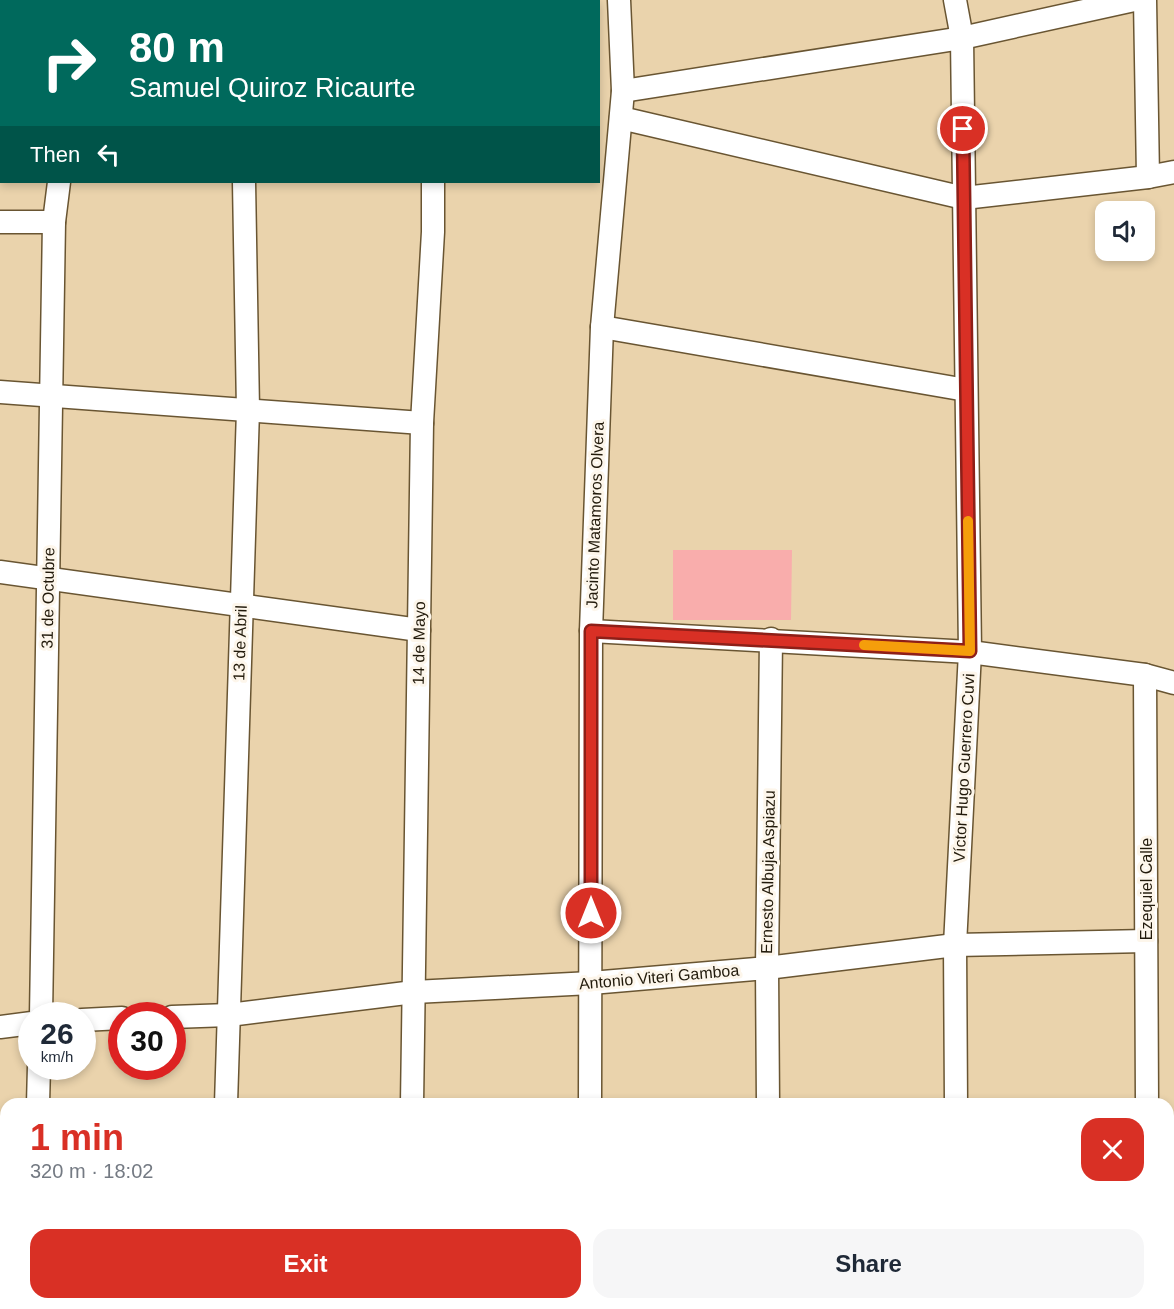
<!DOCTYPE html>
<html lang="en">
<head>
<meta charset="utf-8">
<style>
  body { margin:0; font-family:Helvetica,sans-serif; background:#f6f6f7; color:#1f2937; height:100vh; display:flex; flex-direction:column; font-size:22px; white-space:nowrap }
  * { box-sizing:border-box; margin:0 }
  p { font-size:20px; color:#747a83 }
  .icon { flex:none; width:33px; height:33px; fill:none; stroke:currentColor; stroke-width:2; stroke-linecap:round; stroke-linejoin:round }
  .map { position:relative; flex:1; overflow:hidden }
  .panel { position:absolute; left:0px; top:1098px; width:1174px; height:212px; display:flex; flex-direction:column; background:#fff; border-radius:18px 18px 0 0; box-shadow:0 3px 9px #0003 }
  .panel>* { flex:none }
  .hud { position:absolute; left:0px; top:0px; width:600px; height:183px; box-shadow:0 3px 9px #0003; background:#00695c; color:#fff; overflow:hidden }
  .fabs { position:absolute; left:1095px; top:201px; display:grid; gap:12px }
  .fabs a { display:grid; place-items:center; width:60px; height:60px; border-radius:12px; background:#fff; box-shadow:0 3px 9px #0003; font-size:30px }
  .speed { position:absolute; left:18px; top:1002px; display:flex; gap:12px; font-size:30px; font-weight:700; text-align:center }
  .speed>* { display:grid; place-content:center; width:78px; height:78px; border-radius:50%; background:#fff; box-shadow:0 3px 9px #0003; line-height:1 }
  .speed small { font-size:15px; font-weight:400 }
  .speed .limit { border:9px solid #d22; background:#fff; color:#111 }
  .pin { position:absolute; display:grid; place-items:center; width:51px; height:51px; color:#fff; margin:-26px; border:3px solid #fff; border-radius:50%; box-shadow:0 2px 6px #0007 }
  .me { position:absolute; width:66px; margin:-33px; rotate:0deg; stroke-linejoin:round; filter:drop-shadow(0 0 4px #0008) }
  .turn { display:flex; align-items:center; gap:21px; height:126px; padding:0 30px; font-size:27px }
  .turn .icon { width:78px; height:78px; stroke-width:2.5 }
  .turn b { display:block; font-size:42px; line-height:51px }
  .then { display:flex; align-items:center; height:57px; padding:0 30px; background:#0003; gap:12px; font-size:22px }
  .round { display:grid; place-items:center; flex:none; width:63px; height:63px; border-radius:18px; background:#f6f6f7 }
  .summary { display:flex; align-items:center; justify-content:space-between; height:102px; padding:0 30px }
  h1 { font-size:36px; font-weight:600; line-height:45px; color:#d93025 }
  .primary-button { display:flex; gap:12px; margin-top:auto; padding:12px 30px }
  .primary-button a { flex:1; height:69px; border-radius:18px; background:#d93025; color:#fff; font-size:24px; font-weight:600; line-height:69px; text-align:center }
  .primary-button a+a { background:#f6f6f7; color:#1f2937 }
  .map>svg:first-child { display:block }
  .green { fill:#f9adac }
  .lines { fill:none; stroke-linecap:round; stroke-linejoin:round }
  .minor-casing { stroke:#695532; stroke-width:25 }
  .minor { stroke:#fff; stroke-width:22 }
  .route-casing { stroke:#8d1f18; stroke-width:15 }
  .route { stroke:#d93025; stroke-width:10 }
  .slow { stroke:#f59e0b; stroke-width:10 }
  .labels { text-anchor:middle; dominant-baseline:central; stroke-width:6; stroke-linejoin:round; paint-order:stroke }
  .street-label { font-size:16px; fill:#221a0b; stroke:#fdf6eb }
</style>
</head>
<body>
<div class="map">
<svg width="1174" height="1309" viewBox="0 0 1174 1309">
  <rect width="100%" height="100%" fill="#ead3ac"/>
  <path class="green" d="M673,550h119l-1,70h-118z"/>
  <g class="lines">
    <defs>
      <g id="minor">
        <path d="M66,0v2"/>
        <path d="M419,0l1,2"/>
        <path d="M955,0l7,38 8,614 -15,293 1,159"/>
        <path d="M1145,0l3,177"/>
        <path d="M246,2l1,-2"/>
        <path d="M623,91l339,-53 172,-38"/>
        <path d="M621,118l343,80 184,-21 26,-5"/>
        <path d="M0,222h54"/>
        <path d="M602,327l364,63"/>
        <path d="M0,392l422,31"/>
        <path d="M0,572l419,58"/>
        <path d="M591,631l379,21 175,23 29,8"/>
        <path d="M1145,675l2,429"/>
        <path d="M41,1016l13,-794 5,-40"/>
        <path d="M172,1017l57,-2 185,-23 177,-9 176,-15 188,-23 191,-4"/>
        <path d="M82,1020l40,-2"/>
        <path d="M0,1027l32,-4"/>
        <path d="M38,1104l1,-38"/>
        <path d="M226,1104l22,-694 -4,-228"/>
        <path d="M412,1104l10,-681 11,-191v-50"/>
        <path d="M590,1104l1,-473 11,-304 21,-236 -4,-91"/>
        <path d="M768,1104l-1,-136 4,-329"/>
        <path d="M770,1304v5"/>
        <path d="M958,1304v5"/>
        <path d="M1149,1304v5"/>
        <path d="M30,1309l1,-5"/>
        <path d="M220,1309v-5"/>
        <path d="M408,1309v-5"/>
        <path d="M590,1309v-5"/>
      </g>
    </defs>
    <use href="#minor" class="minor-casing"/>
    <use href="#minor" class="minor"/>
  </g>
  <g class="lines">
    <defs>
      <path id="route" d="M591,913v-282l379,20 -7,-522"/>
    </defs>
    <use href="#route" class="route-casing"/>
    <use href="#route" class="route"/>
    <path class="slow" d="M864,645l106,6 -2,-130"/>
  </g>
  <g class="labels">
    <g class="street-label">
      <text transform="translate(595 515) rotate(-88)">Jacinto Matamoros Olvera</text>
      <text transform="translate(48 598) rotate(-89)">31 de Octubre</text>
      <text transform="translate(240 643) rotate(-88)">13 de Abril</text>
      <text transform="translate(419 643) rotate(-89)">14 de Mayo</text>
      <text transform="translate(964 768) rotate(-87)">Víctor Hugo Guerrero Cuvi</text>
      <text transform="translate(768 872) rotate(-89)">Ernesto Albuja Aspiazu</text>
      <text transform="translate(1146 889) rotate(-90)">Ezequiel Calle</text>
      <text transform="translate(659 977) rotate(-5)">Antonio Viteri Gamboa</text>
    </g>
  </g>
</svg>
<div class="fabs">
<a><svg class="icon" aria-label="sound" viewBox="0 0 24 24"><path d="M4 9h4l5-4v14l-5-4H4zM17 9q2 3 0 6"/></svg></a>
</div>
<div class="speed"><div>26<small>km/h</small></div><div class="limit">30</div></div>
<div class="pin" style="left:963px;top:129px;background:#d93025"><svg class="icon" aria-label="arrive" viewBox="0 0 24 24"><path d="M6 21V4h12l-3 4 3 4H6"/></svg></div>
<svg class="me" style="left:591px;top:913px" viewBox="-20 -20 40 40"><circle r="17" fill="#d93025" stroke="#fff" stroke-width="3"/><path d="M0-11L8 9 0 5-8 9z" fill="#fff"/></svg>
<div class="hud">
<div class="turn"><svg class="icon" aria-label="right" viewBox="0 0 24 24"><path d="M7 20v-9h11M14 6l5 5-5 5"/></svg><div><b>80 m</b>Samuel Quiroz Ricaurte</div></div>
<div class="then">Then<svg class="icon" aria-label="left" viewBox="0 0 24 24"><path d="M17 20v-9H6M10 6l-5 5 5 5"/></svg></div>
</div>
<section class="panel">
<div class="summary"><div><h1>1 min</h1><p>320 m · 18:02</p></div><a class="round" style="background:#d93025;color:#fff"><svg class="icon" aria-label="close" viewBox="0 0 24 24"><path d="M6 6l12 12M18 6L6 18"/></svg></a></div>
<div class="primary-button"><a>Exit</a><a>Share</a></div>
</section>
</div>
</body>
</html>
